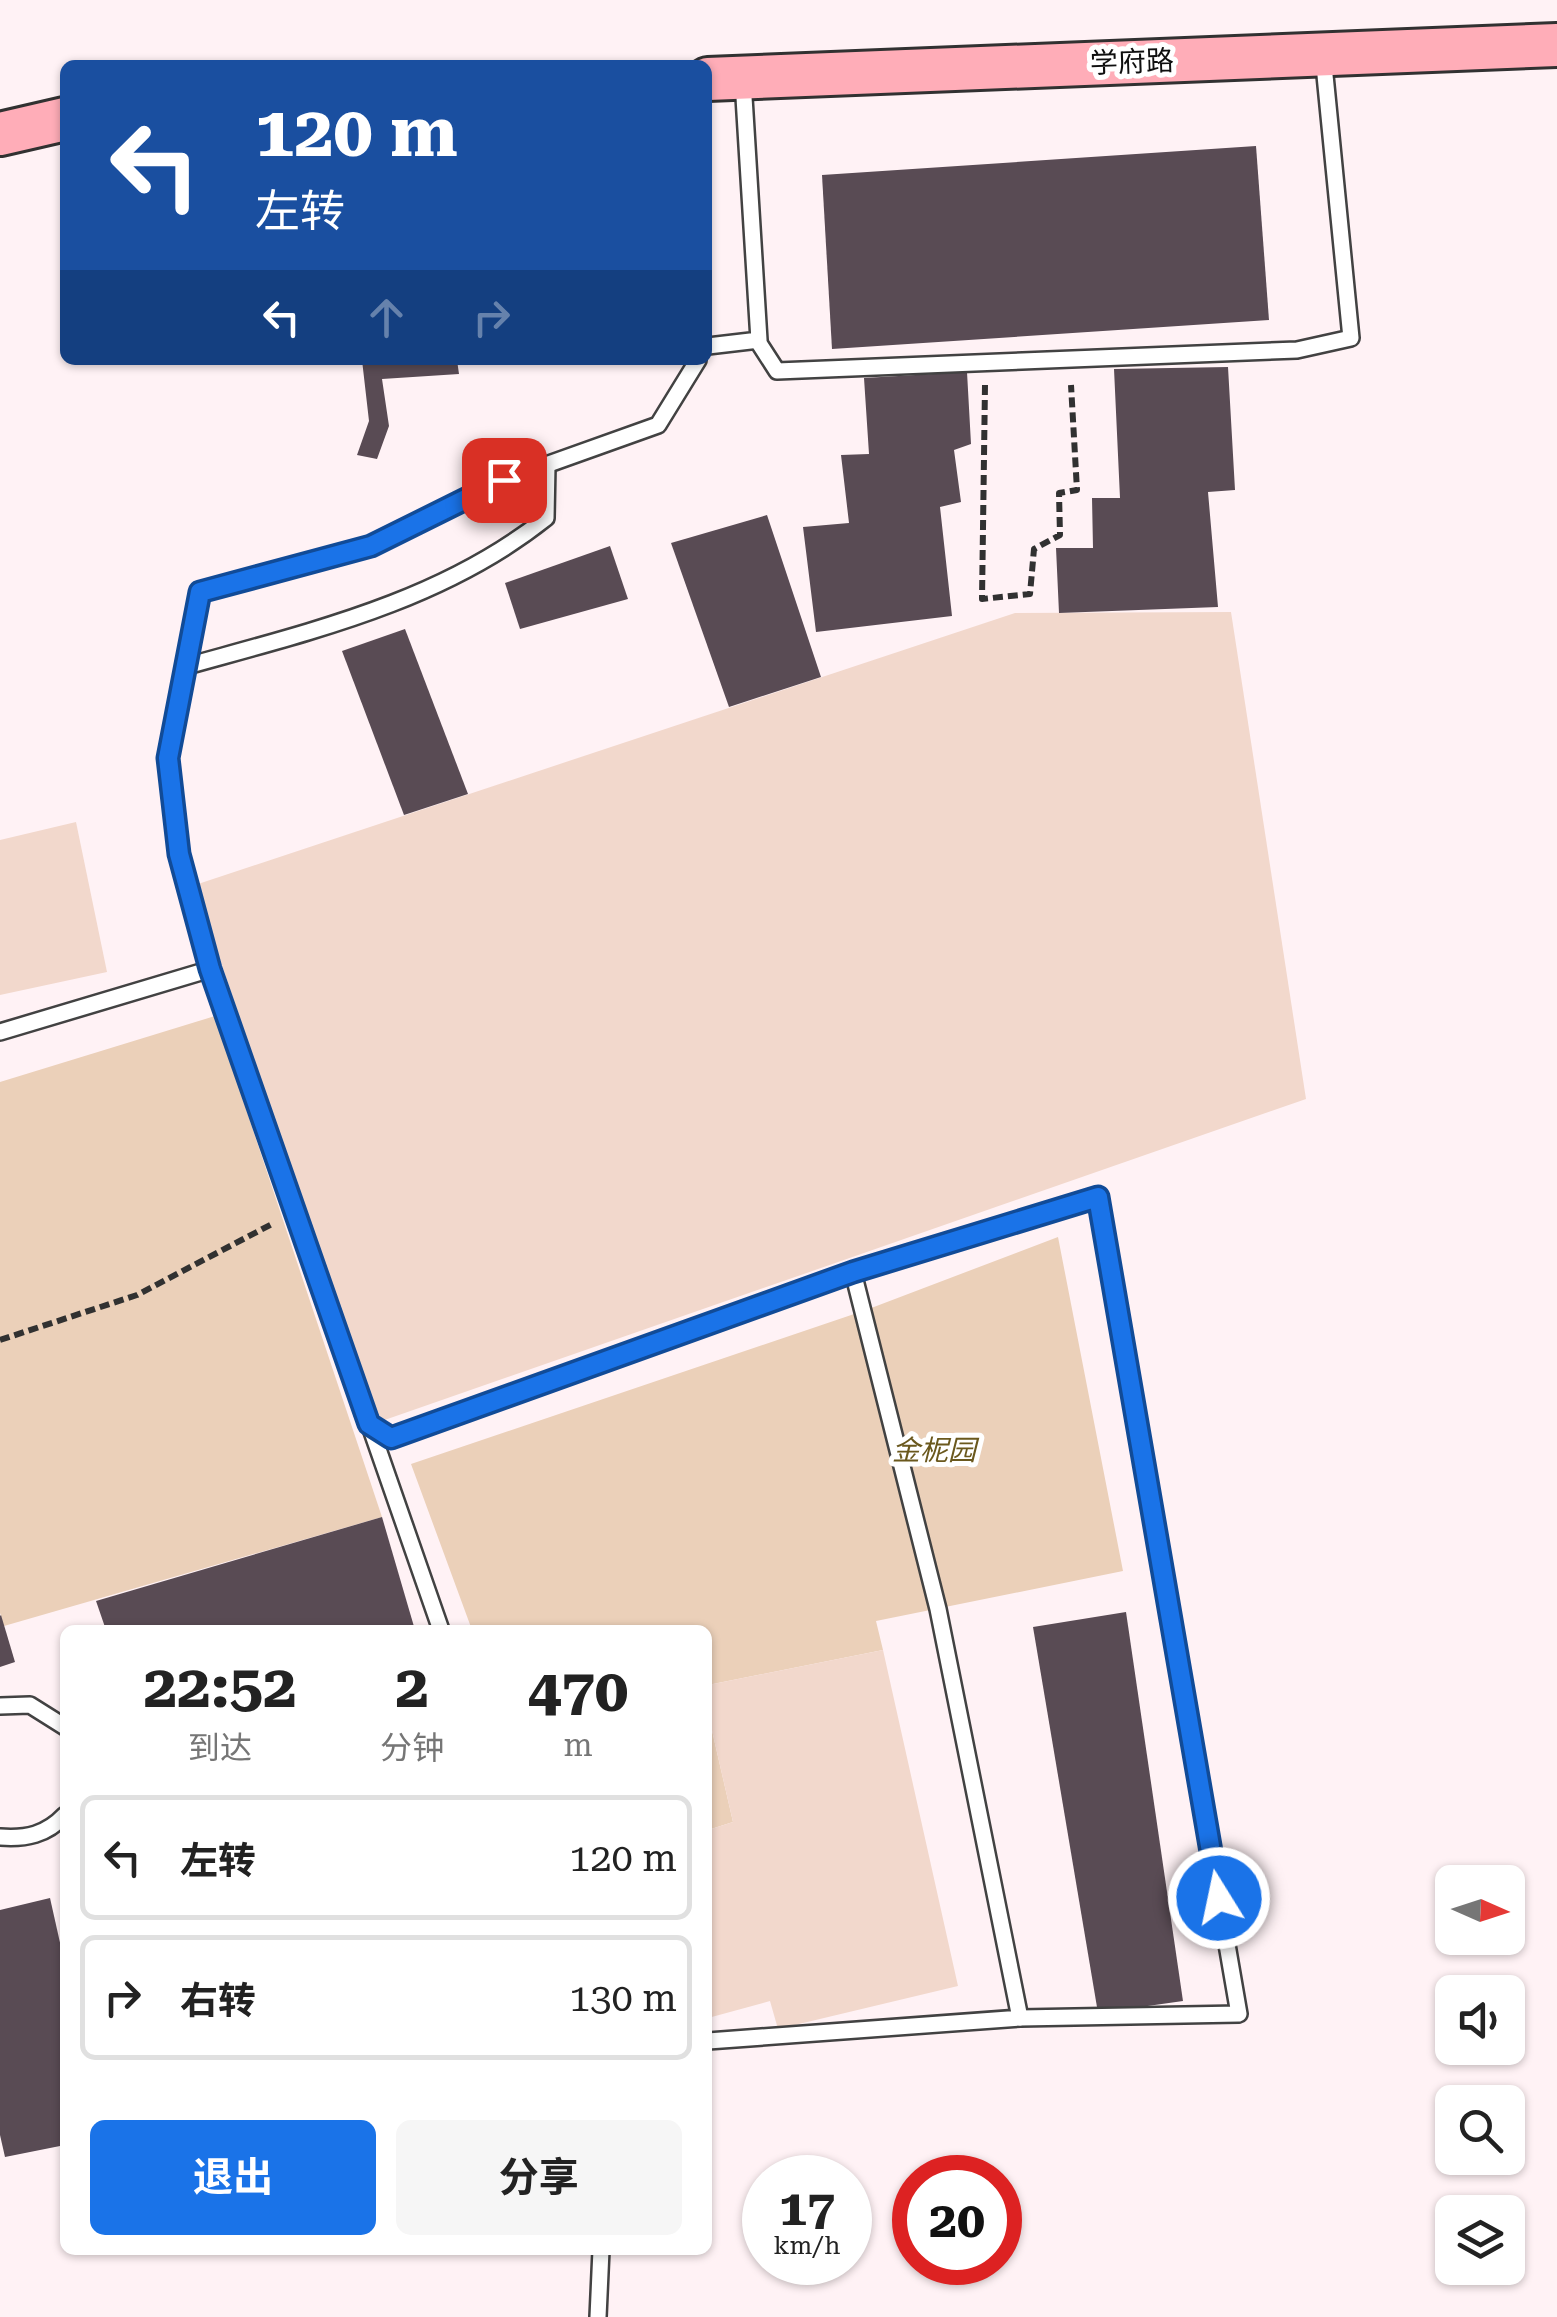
<!DOCTYPE html>
<html lang="zh">
<head>
<meta charset="utf-8">
<style>
  body { margin:0; font-family:"Roboto Serif","Noto Sans SC",serif; background:#f6f6f6; color:#222; height:100vh; display:flex; flex-direction:column; font-size:38px; white-space:nowrap }
  * { box-sizing:border-box; margin:0 }
  p { font-size:32px; color:#767676 }
  .icon { flex:none; width:55px; height:55px; fill:none; stroke:currentColor; stroke-width:2; stroke-linecap:round; stroke-linejoin:round }
  .map { position:relative; flex:1; overflow:hidden }
  .panel { position:absolute; left:60px; top:1625px; width:652px; height:630px; display:flex; flex-direction:column; background:#fff; border-radius:15px; box-shadow:0 2px 8px #0004 }
  .panel>* { flex:none }
  .guide { position:absolute; left:60px; top:60px; width:652px; height:305px; border-radius:15px; box-shadow:0 2px 8px #0004; background:#1a4fa0; color:#fff; overflow:hidden }
  .needle { width:65px; rotate:93deg }
  .controls { position:absolute; left:1435px; top:1865px; display:grid; gap:20px }
  .controls a { display:grid; place-items:center; width:90px; height:90px; border-radius:15px; background:#fff; box-shadow:0 2px 8px #0004; font-size:50px }
  .speed { position:absolute; left:742px; top:2155px; display:flex; gap:20px; font-size:50px; font-weight:700; text-align:center }
  .speed>* { display:grid; place-content:center; width:130px; height:130px; border-radius:50%; background:#fff; box-shadow:0 2px 8px #0004; line-height:1 }
  .speed small { font-size:25px; font-weight:400 }
  .speed .limit { border:15px solid #d22; background:#fff; color:#111 }
  .pin { position:absolute; display:grid; place-items:center; width:85px; height:85px; color:#fff; margin:-42px; border-radius:20px; box-shadow:0 5px 15px #0006 }
  .me { position:absolute; width:110px; margin:-55px; rotate:350deg; stroke-linejoin:round; filter:drop-shadow(0 0 8px #0008) }
  .turn { display:flex; align-items:center; gap:35px; height:210px; padding:0 30px; font-size:45px }
  .turn .icon { width:130px; height:130px; stroke-width:2.5 }
  .turn b { display:block; font-size:70px; line-height:85px }
  .lanes { display:flex; align-items:center; height:95px; padding:0 30px; background:#0003; justify-content:center; gap:50px; direction:ltr }
  .lanes .off { opacity:.35 }
  .eta { display:flex; justify-content:space-evenly; align-items:center; height:170px; text-align:center }
  .eta b { font-size:60px; font-weight:700; line-height:70px }
  .button { display:flex; gap:20px; margin-top:auto; padding:20px 30px }
  .button a { flex:1; height:115px; border-radius:15px; background:#1a73e8; color:#fff; font-size:40px; font-weight:700; line-height:115px; text-align:center }
  .button a+a { background:#f6f6f6; color:#222 }
  ul { padding:0; list-style:none }
  li { display:flex; align-items:center; gap:30px; height:125px; margin:0 20px 15px; padding:0 10px; border:5px solid #e0e0e0; border-radius:15px }
  li div { flex:1 }
  li b { display:block; font-size:38px }
  li em { font-style:normal }
  .map>svg:first-child { display:block }
  .green { fill:#ebd0b9 }
  .pitch { fill:#f2d8cc }
  .building { fill:#594b54 }
  .lines { fill:none; stroke-linecap:round; stroke-linejoin:round }
  .lane-casing { stroke:#424242; stroke-width:20 }
  .secondary-casing { stroke:#313131; stroke-width:48 }
  .path { stroke:#313131; stroke-width:6; stroke-dasharray:10 5; stroke-linecap:butt }
  .lane { stroke:#fff; stroke-width:15 }
  .secondary { stroke:#ffadb8; stroke-width:42 }
  .route-casing { stroke:#114b97; stroke-width:25 }
  .route { stroke:#1a73e8; stroke-width:18 }
  .labels { text-anchor:middle; dominant-baseline:central; stroke-width:10; stroke-linejoin:round; paint-order:stroke }
  .street-label { font-size:28px; fill:#0f0f0f; stroke:#fff }
  .park-label { font-size:28px; font-style:italic; fill:#6a581d; stroke:#fff }
</style>
</head>
<body>
<div class="map">
<svg width="1557" height="2317" viewBox="0 0 1557 2317">
  <rect width="100%" height="100%" fill="#fff2f5"/>
  <g class="green">
    <path d="M215,1016l167,501 -378,109 -4,-13v-531z"/>
    <path d="M1058,1237l65,334 -247,50 7,29 -175,35v-55h-236l-61,-166 455,-154z"/>
    <path d="M708,1713l25,109 -25,8z"/>
  </g>
  <g class="pitch">
    <path d="M1231,612l75,487 -930,324 -181,-538 820,-272z"/>
    <path d="M76,822l31,150 -107,23v-155z"/>
    <path d="M883,1650l75,336 -180,43 -8,-28 -62,17v-188l25,-8 -25,-109v-28z"/>
  </g>
  <g class="building">
    <path d="M1256,146l13,174 -437,29 -10,-174z"/>
    <path d="M362,360h95l2,14 -77,5 7,47 -12,33 -20,-4 12,-34z"/>
    <path d="M1228,367l7,123 -27,2 10,115 -159,6 -3,-65h37l-1,-50h28l-6,-129z"/>
    <path d="M967,372l4,72 -17,6 7,52 -21,5 12,109 -136,16 -13,-105 46,-4 -8,-68 28,-1 -5,-76z"/>
    <path d="M767,515l54,162 -92,30 -58,-164z"/>
    <path d="M610,546l18,53 -108,30 -15,-46z"/>
    <path d="M405,629l63,165 -64,21 -62,-164z"/>
    <path d="M382,1517l33,113h-309l-10,-29z"/>
    <path d="M1126,1612l57,389 -85,12 -65,-386z"/>
    <path d="M1,1615l14,47 -15,5v-51z"/>
    <path d="M50,1898l15,67v180l-60,12 -5,-22v-225z"/>
  </g>
  <g class="lines">
    <defs>
      <g id="lane">
        <path d="M757,340l20,31 520,-21 54,-12 -28,-283"/>
        <path d="M708,346l51,-6 -16,-259"/>
        <path d="M187,666c125,-35 255,-65 359,-148l1,-53"/>
        <path d="M0,1032l211,-63"/>
        <path d="M853,1272l245,-75 141,817 -219,4"/>
        <path d="M369,1423l22,15 462,-166 85,337 82,409 -312,23"/>
        <path d="M441,1630l-230,-661 -32,-115 -10,-96 32,-166 170,-46 133,-66 154,-55 40,-65"/>
        <path d="M0,1706l30,-1 35,22"/>
        <path d="M0,1837c26,2 46,-2 65,-22"/>
        <path d="M598,2317l3,-67"/>
      </g>
      <g id="secondary">
        <path d="M708,79l849,-34"/>
        <path d="M0,134l65,-15"/>
      </g>
    </defs>
    <use href="#lane" class="lane-casing"/>
    <use href="#secondary" class="secondary-casing"/>
    <g class="path">
      <path d="M985,385l-3,214 48,-5 4,-45 26,-14 -1,-42 18,-3 -6,-105"/>
      <path d="M0,1340l137,-45 135,-71"/>
    </g>
    <use href="#lane" class="lane"/>
    <use href="#secondary" class="secondary"/>
  </g>
  <g class="lines">
    <defs>
      <path id="route" d="M504,480l-133,66 -171,46 -32,166 11,96 31,115 159,455 22,14 462,-166 245,-75 121,701"/>
    </defs>
    <use href="#route" class="route-casing"/>
    <use href="#route" class="route"/>
  </g>
  <g class="labels">
    <g class="street-label">
      <text transform="translate(1132 62) rotate(-2)">学府路</text>
    </g>
    <g class="park-label">
      <text x="934" y="1450">金柅园</text>
    </g>
  </g>
</svg>
<div class="controls">
<a><svg class="needle" viewBox="-14 -14 28 28"><path d="M0-13l5 13h-10z" fill="#e53935"/><path d="M0 13l5-13h-10z" fill="#767676"/></svg></a>
<a><svg class="icon" aria-label="sound" viewBox="0 0 24 24"><path d="M4 9h4l5-4v14l-5-4H4zM17 9q2 3 0 6"/></svg></a>
<a><svg class="icon" aria-label="search" viewBox="0 0 24 24"><circle cx="10" cy="10" r="6"/><path d="M15 15l6 6"/></svg></a>
<a><svg class="icon" aria-label="layers" viewBox="0 0 24 24"><path d="M12 4l9 5-9 5-9-5zM3 14l9 5 9-5"/></svg></a>
</div>
<div class="speed"><div>17<small>km/h</small></div><div class="limit">20</div></div>
<div class="pin" style="left:504px;top:480px;background:#d93025"><svg class="icon" aria-label="arrive" viewBox="0 0 24 24"><path d="M6 21V4h12l-3 4 3 4H6"/></svg></div>
<svg class="me" style="left:1219px;top:1898px" viewBox="-20 -20 40 40"><circle r="17" fill="#1a73e8" stroke="#fff" stroke-width="3"/><path d="M0-11L8 9 0 5-8 9z" fill="#fff"/></svg>
<div class="guide">
<div class="turn"><svg class="icon" aria-label="left" viewBox="0 0 24 24"><path d="M17 20v-9H6M10 6l-5 5 5 5"/></svg><div><b>120 m</b>左转</div></div>
<div class="lanes"><svg class="icon" aria-label="left" viewBox="0 0 24 24"><path d="M17 20v-9H6M10 6l-5 5 5 5"/></svg><svg class="icon off" aria-label="ahead" viewBox="0 0 24 24"><path d="M12 20V5M6 11l6-6 6 6"/></svg><svg class="icon off" aria-label="right" viewBox="0 0 24 24"><path d="M7 20v-9h11M14 6l5 5-5 5"/></svg></div>
</div>
<section class="panel">
<div class="eta">
<div><b>22:52</b><p>到达</p></div>
<div><b>2</b><p>分钟</p></div>
<div><b>470</b><p>m</p></div>
</div>
<ul>
<li><svg class="icon" aria-label="left" viewBox="0 0 24 24"><path d="M17 20v-9H6M10 6l-5 5 5 5"/></svg><div><b>左转</b></div><em>120 m</em></li>
<li><svg class="icon" aria-label="right" viewBox="0 0 24 24"><path d="M7 20v-9h11M14 6l5 5-5 5"/></svg><div><b>右转</b></div><em>130 m</em></li>
</ul>
<div class="button"><a>退出</a><a>分享</a></div>
</section>
</div>
</body>
</html>
